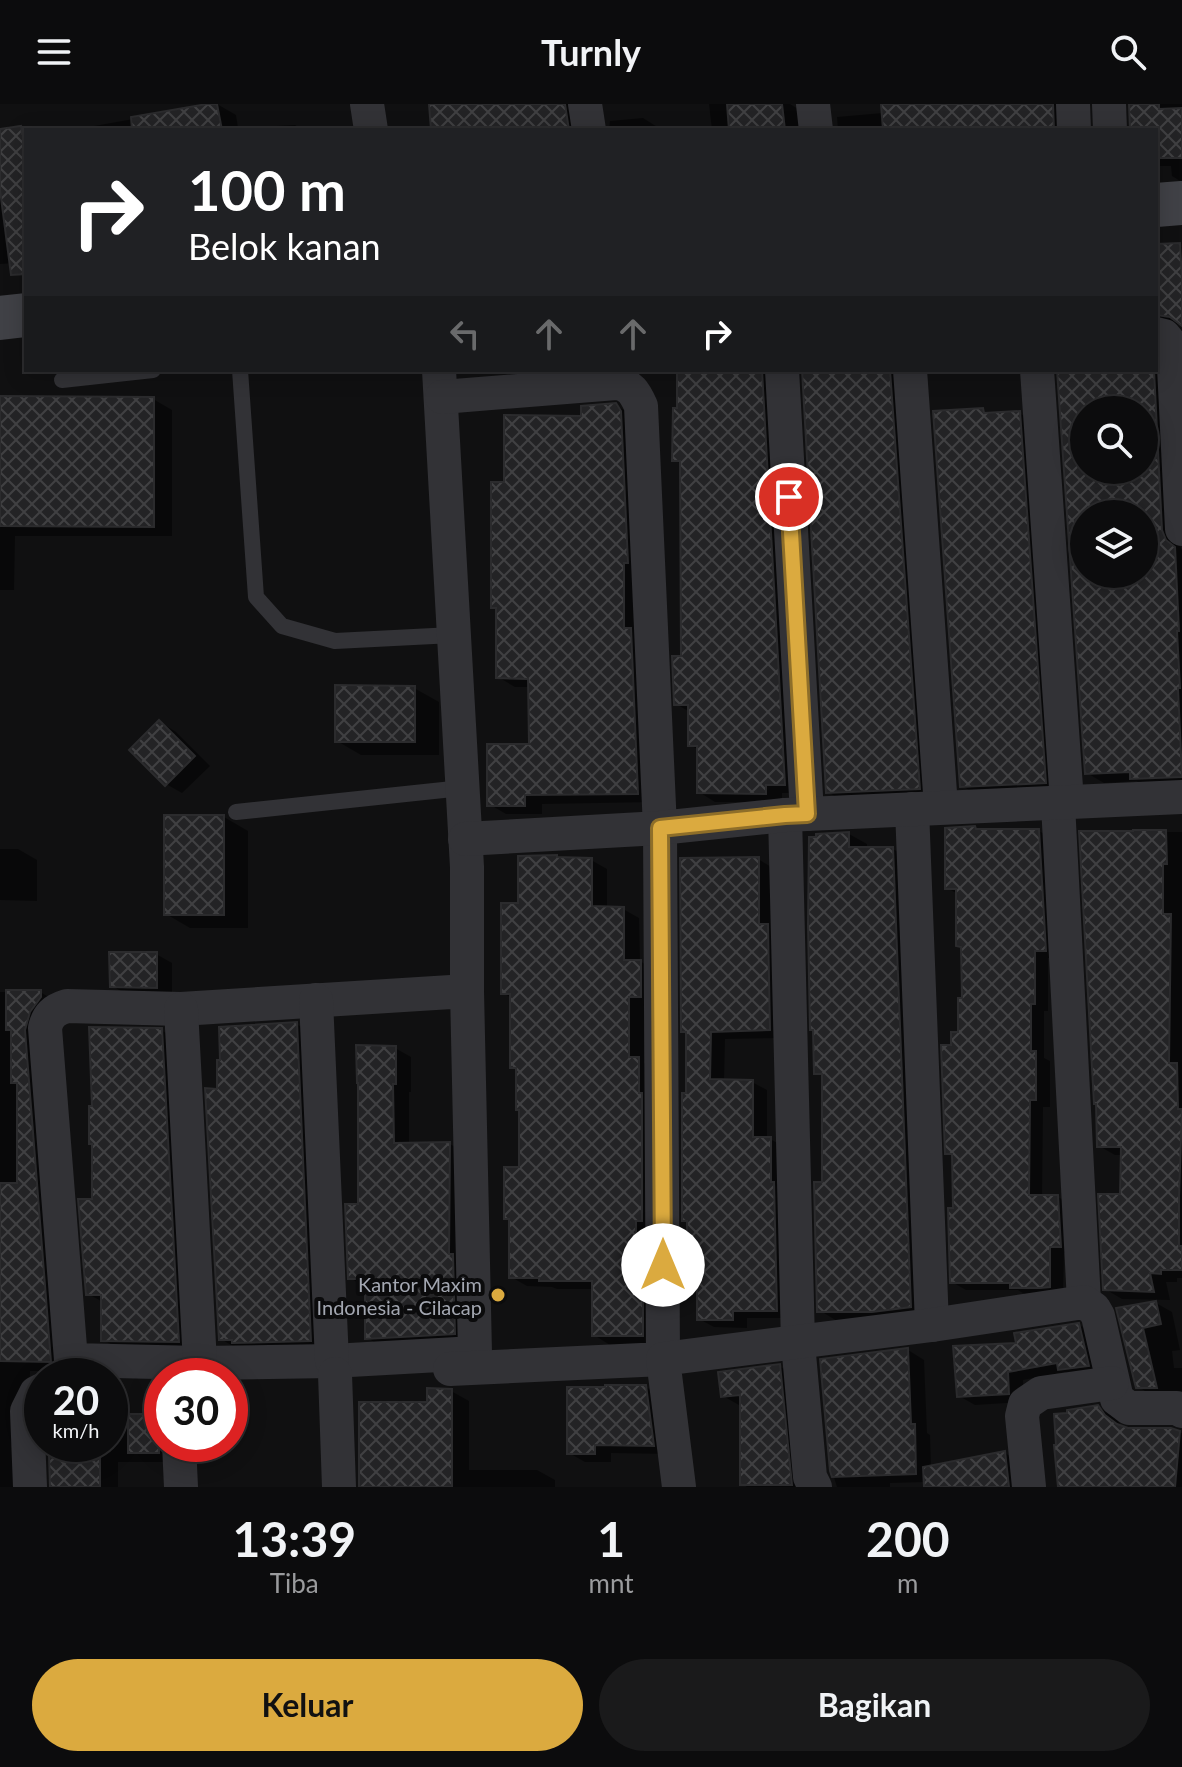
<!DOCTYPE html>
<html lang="id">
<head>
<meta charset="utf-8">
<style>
  body { margin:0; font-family:Lato,sans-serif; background:#1a1a1b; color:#f1f3f6; height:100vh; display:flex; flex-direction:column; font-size:30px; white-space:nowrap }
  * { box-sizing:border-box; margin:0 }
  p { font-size:26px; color:#9a9b9d }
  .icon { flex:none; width:44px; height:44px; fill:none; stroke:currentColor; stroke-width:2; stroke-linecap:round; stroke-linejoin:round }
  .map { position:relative; height:1383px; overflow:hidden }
  .drawer { display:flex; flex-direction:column; background:#0c0c0d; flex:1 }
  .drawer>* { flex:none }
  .top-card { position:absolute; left:24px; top:24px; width:1134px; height:244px; border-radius:0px; box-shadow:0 4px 20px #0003,0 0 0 2px #2c2c2e; background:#202124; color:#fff; overflow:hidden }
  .controls { position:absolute; left:1070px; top:292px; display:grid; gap:16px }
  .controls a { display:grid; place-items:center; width:88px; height:88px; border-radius:50%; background:#0c0c0d; box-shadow:0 4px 20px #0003,0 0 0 2px #2c2c2e; font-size:40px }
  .speed { position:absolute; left:24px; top:1254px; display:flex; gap:16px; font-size:40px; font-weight:700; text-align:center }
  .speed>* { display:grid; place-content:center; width:104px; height:104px; border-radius:50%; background:#0c0c0d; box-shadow:0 4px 20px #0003,0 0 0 2px #2c2c2e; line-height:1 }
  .speed small { font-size:20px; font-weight:400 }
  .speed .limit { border:12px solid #d22; background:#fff; color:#111 }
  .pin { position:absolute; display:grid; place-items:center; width:68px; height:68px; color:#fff; margin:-34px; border:4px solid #fff; border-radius:50%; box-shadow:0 2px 8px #0007 }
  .me { position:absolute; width:88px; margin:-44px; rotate:0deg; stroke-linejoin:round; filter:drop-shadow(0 0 6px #0008) }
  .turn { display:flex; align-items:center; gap:28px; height:168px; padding:0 32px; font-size:36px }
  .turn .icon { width:104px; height:104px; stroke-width:2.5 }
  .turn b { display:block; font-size:56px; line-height:68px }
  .lanes { display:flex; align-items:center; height:76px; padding:0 32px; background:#0003; justify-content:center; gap:40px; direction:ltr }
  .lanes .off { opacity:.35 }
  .eta { display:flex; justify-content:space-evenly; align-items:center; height:136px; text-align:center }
  .eta b { font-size:48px; font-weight:700; line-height:56px }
  .primary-button { display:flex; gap:16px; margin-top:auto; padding:16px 32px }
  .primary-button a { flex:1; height:92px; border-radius:48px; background:#dbaa3f; color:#111; font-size:32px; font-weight:700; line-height:92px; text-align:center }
  .primary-button a+a { background:#1a1a1b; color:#f1f3f6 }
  header { display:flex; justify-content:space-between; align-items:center; height:104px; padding:0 32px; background:#0c0c0d; font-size:36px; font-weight:700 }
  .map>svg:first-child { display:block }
  .shadow { fill:#0007; fill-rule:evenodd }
  .building { fill:url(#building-cross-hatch); stroke:#2b2b2d; stroke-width:2; fill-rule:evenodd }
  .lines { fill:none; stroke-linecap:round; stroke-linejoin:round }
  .lane { stroke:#323236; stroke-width:16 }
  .street { stroke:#323236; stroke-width:34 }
  .secondary { stroke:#404146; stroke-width:44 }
  .route-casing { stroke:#8e6e29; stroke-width:20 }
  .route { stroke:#dbaa3f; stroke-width:14 }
  .poi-dot { fill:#dbaa3f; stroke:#0b0b0c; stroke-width:3 }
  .labels { text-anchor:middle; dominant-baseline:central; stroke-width:8; stroke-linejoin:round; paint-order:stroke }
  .poi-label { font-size:20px; fill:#a3a7b1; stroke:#0b0b0c; text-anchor:end }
</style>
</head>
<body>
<header><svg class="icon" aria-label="menu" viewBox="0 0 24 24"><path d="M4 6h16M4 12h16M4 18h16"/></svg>Turnly<svg class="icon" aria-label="search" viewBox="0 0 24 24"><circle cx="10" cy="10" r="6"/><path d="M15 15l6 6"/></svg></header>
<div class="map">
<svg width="1182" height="1383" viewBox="0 0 1182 1383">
  <defs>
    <pattern id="building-cross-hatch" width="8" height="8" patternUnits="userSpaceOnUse" patternTransform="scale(2)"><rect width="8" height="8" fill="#232325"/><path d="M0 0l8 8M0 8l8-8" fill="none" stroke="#404042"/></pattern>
  </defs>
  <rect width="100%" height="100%" fill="#101011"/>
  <g class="shadow">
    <path d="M217,0l19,11 2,13 57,-3 8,5h-243l10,-2 2,2z"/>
    <path d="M431,0h156l-2,26h-152z"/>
    <path d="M709,0h81l8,5 1,21h-87z"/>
    <path d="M883,0h190l-2,26h-233l-1,-13 46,-4z"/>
    <path d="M1131,0h51v78l-10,-6 -1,-10h-15v-36h-24z"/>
    <path d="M643,14l19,12h-53l1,-9z"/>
    <path d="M21,24l5,3v110l-11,22 -15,1v-133z"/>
    <path d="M1179,141l3,2v78l-13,-2 -13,10v-87z"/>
    <path d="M1156,251l3,5 19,182 4,8v236l-33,2 -12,-7 -33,2 -17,-10 -28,-403h97zM1084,306h60v60h-60zM1084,410h60v60h-60z"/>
    <path d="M480,266h30v2h-27z"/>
    <path d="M679,266h102l20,423h-19v9h-67l-16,-10v-42l-9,-5v-33l-14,-8 7,-46 -1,-194 -8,-4 5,-50z"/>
    <path d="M804,266h105l27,427 -92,5 -16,-10z"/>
    <path d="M0,294l153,1 19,11v126h-157l-1,54h-14z"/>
    <path d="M615,301l18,10 22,387 -113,2v10h-36l-17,-10 42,-58 -1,-59h-15l-17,-10v-68l-5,-3 13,-122 77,-66z"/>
    <path d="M983,307l7,4 29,-2 18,10 26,370 -83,3 -18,-10z"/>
    <path d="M414,584l25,14v53h-78l-24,-14z"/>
    <path d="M160,618l16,10 34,34 -28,27 -16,-9z"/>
    <path d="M224,713l24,14v97h-58l-24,-14z"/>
    <path d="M979,727h60l14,8 6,119h-11v53h-4v47l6,3v46h-7l-1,90h16l14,8 2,49 -10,-1 -1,41 -37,1 -8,-5h-52l-14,-8 2,-125 -7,-4 6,-106 7,-13 4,-34 -1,-52 -5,-3v-51l-11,-6z"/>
    <path d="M1135,728h47v446h-5v4h-11l4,18 -48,-1 -17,-10 17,-93v-41h-7l-16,-9z"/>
    <path d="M849,730l18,10v5h26l18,11 18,457 -92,4 -18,-11 5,-126v-107l-8,-5z"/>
    <path d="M0,745h18l19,11v41l-37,-1z"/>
    <path d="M758,755l15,9 11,170 -59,1 -1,42 28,1 15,8v49h3l15,8 6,171h-44v10l-33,-1 -15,-8v-64l-10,-6v-26l-5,-3 4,-186 -5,-3z"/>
    <path d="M591,756l16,9v39l16,1 16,9 1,43 16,10 -12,34v58l11,6 3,276h-48l-16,-10v-46h-37l-5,-2 -25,-1 -16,-9v-57l-5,-2 15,-49 -3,-99 -6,-4v-68l-9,-5 17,-88z"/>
    <path d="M156,850l16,9v34l-44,-2 -16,-9z"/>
    <path d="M0,868v20h40l19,11 10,368h-39l-2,116h-28z"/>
    <path d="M296,920l15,8 14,317 -89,-1 -15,-9 -2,-248z"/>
    <path d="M161,926l15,9 17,310 -75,-1 -15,-8v-38l-15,-8 6,-93v-56z"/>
    <path d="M395,944l16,9v35h-2v53l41,-1 16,10 4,188 -87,5 -16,-9v-50l-17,-10 10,-72z"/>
    <path d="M1156,1199l16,9 8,38 -8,1 2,17h8v28h-29l-16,-10 -18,-76z"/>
    <path d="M1079,1221l15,9 9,40 -27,4 -11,-6 -42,8 1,22 -49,3 -16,-9 59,-52z"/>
    <path d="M908,1246l16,10 3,73 3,2 1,32 74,-14 16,10 3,24h-98v-5l-36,1v4h-53l-5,-16z"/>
    <path d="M779,1262l17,10 10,111h-59l-5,-3v-79h-3l-16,-9z"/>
    <path d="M646,1283l16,10 7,57 -58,-1v9h-26l-16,-9z"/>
    <path d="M451,1287l18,10v69h68l18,10v7h-194l68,-83z"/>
    <path d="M1098,1303l17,10 8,11 48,2 11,3v54h-122z"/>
    <path d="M110,1312h49l3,2v26h15v18h-59v25h-66l16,-30v-13h42z"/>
  </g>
  <g class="building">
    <path d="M207,0h10l5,26h-90l-1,-13z"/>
    <path d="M429,0h136l4,26h-138z"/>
    <path d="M727,0h55l3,26h-56z"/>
    <path d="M881,0h172l1,26h-171z"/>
    <path d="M1129,0h30v5l23,-1v50h-26v-28h-26z"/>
    <path d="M21,22l1,8 4,-1v141l-15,1 -11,-85v-61z"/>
    <path d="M1180,139l2,37v46l-12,-9 -14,-2v-71z"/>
    <path d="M677,266h85l23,415h-19v9l-69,-1v-47h-9v-41h-14l-2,-49h9l-1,-195h-8l1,-53h4z"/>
    <path d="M802,266h88l30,419 -94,4z"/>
    <path d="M1057,266h97l8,160 4,10 9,7 4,84h-2l3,57h-2l4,89 -52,2v-7l-45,2zM1084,306h60v60h-60zM1084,410h60v60h-60z"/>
    <path d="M0,292l154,1v130l-154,-1z"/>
    <path d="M616,299l5,8 7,152h-4v65h7l7,166 -113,1v11h-38v-62h42l-1,-65 -32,-1v-70h-5v-126h13v-67l77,1v-10z"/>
    <path d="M983,304l1,5 36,-2 26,372 -86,4 -27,-376z"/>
    <path d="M335,581l80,1v56h-80z"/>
    <path d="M159,616l36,36 -30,30 -36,-36z"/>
    <rect x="164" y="711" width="60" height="100"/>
    <path d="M975,722l1,3h63l7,122h-11v53h-4v47h5v49h-6l-1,95h29l3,52h-11v40l-10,1h-30v-5h-60l-2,-75h5l-1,-54h-7l-4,-109h10v-13h7v-34h4l-1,-51 -5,-1v-57h-11v-61z"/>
    <path d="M1133,726h33l1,34h-4v50h8l-2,149h8l1,46h4l-3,88v49h3v24h-21v4l-11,-1 4,19 -51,-2 -5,-96h22l1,-47h-24l-1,-43h-2l-15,-273h54z"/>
    <path d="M849,728v15h44l18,460 -39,5h-55l-3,-130h8v-108h-8l-1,-44h-3l-2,-106 1,-87h7v-3z"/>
    <path d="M557,751v2l35,1v48l32,1v53h17v37h-12v60h10v36h3v128h-6v72h7v43h-51v-55h-53v-3h-30v-59h-5v-52h15v-57h-3v-42h-6v-74h-9v-91h17v-47z"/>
    <path d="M759,753v67h9l2,106 -59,2 -1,47 43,1v57h18v45h3l3,129h-44v9h-36v-70h-10v-29h-5v-128h4v-61h-5l-1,-174z"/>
    <path d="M109,848h48v36l-47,-1z"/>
    <path d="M6,886h35v7l-11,15 -5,18 26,332 -51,-1v-178h17v-100h-6v-53h-5z"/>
    <path d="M297,918l14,319 -79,2v-3h-13l-14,-252 12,1v-29h3l-1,-33z"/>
    <path d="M89,923l73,1 17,314 -78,-1v-46h-15l-8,-96h14v-55h-3v-38h3z"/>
    <path d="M356,941l40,1v38h-3l1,59 56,-1 -1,112h4l2,80 -90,5v-60h-17l-3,-75h13v-121h-1z"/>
    <path d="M1156,1197l5,23 -18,4 14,60h-21l-20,-80z"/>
    <path d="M1079,1219l10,43 -31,4 -1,-7 -49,9 1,22 -52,3 -4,-51 63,-3 -2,-10z"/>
    <path d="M908,1244l3,76h4l1,50 -84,3 -2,-6 -10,-112z"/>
    <path d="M780,1260l12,121h-52v-90l-19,2 -3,-25z"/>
    <path d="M605,1281h41l8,61 -59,-1v9h-28v-67h38z"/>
    <path d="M427,1284l25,1v98h-93v-85h68z"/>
    <path d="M1098,1301l7,10 12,9 11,4h43l9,3 -5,56h-117l-4,-42h2l-2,-31 13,-1v-3z"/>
    <rect x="128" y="1310" width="31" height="39"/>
    <path d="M66,1340h34v43h-50l-1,-32h17z"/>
    <path d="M1005,1347l4,36h-85l-1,-20z"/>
  </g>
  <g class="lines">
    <g class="lane">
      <path d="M240,266l16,227 26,29 53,15 118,-6"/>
      <path d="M62,276l91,-10"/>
      <path d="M236,708l226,-24"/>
    </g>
    <g class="street">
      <path d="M367,0l4,26"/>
      <path d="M585,0l4,26"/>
      <path d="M813,0l3,26"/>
      <path d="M1073,0l1,26"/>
      <path d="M1109,0l1,26"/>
      <path d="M1156,230l8,2 9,11 9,182"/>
      <path d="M439,266l28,497v124l8,362 -143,8 -132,2 -129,-3 -26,-332c3,-13 9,-18 22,-22l114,3 286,-18"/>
      <path d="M782,266l25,444"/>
      <path d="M910,266l31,437"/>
      <path d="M1037,266l30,432"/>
      <path d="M442,293l174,-14c15,2 19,10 25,23l19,422 3,531 -213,10"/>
      <path d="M1058,700l26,498"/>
      <path d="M912,705l20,516"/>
      <path d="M785,711l13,528 12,134 5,10"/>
      <path d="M465,735l195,-11 125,-13 397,-18"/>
      <path d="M316,896l16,361"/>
      <path d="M181,905l19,354"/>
      <path d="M335,1270l4,113"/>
      <path d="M179,1340l2,43"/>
      <path d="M30,1383l-3,-76 9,-18 6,-3"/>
      <path d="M679,1383l-16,-128 269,-34 152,-23 10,7 4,7 19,83 12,9h48l5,3"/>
      <path d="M1029,1383l-7,-71 3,-12 16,-11 71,-10"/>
    </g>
    <g class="secondary">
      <path d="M1156,101l26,-2"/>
      <path d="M0,214l26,-3"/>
    </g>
  </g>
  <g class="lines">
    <defs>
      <path id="route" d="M663,1161l-3,-437 125,-13 22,-1 -18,-317"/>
    </defs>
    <use href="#route" class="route-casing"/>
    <use href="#route" class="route"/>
  </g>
  <circle class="poi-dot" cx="498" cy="1191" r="8"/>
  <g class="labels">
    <g class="poi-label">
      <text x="482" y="1180">Kantor Maxim<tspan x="482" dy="23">Indonesia - Cilacap</tspan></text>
    </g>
  </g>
</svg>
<div class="controls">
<a><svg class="icon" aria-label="search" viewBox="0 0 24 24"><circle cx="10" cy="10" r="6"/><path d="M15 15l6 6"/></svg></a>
<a><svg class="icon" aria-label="layers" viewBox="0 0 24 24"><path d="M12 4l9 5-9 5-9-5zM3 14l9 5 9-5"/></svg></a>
</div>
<div class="speed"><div>20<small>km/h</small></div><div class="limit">30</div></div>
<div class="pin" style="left:789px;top:393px;background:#d93025"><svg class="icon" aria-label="arrive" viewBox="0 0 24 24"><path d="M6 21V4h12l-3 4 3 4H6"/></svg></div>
<svg class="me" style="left:663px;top:1161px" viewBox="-20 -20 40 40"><circle r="19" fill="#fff"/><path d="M0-13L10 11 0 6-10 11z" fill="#dbaa3f"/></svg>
<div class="top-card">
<div class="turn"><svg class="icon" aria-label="right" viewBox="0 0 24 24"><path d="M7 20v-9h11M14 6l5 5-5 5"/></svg><div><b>100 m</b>Belok kanan</div></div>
<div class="lanes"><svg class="icon off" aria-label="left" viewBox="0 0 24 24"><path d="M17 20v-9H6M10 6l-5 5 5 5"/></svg><svg class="icon off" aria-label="ahead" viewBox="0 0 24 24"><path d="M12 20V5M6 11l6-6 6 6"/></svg><svg class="icon off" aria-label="ahead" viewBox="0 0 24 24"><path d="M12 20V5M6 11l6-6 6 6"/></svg><svg class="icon" aria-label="right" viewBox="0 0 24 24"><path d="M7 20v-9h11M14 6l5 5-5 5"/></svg></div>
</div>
</div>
<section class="drawer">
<div class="eta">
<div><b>13:39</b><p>Tiba</p></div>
<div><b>1</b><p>mnt</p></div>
<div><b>200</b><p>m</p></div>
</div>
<div class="primary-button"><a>Keluar</a><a>Bagikan</a></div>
</section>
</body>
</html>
